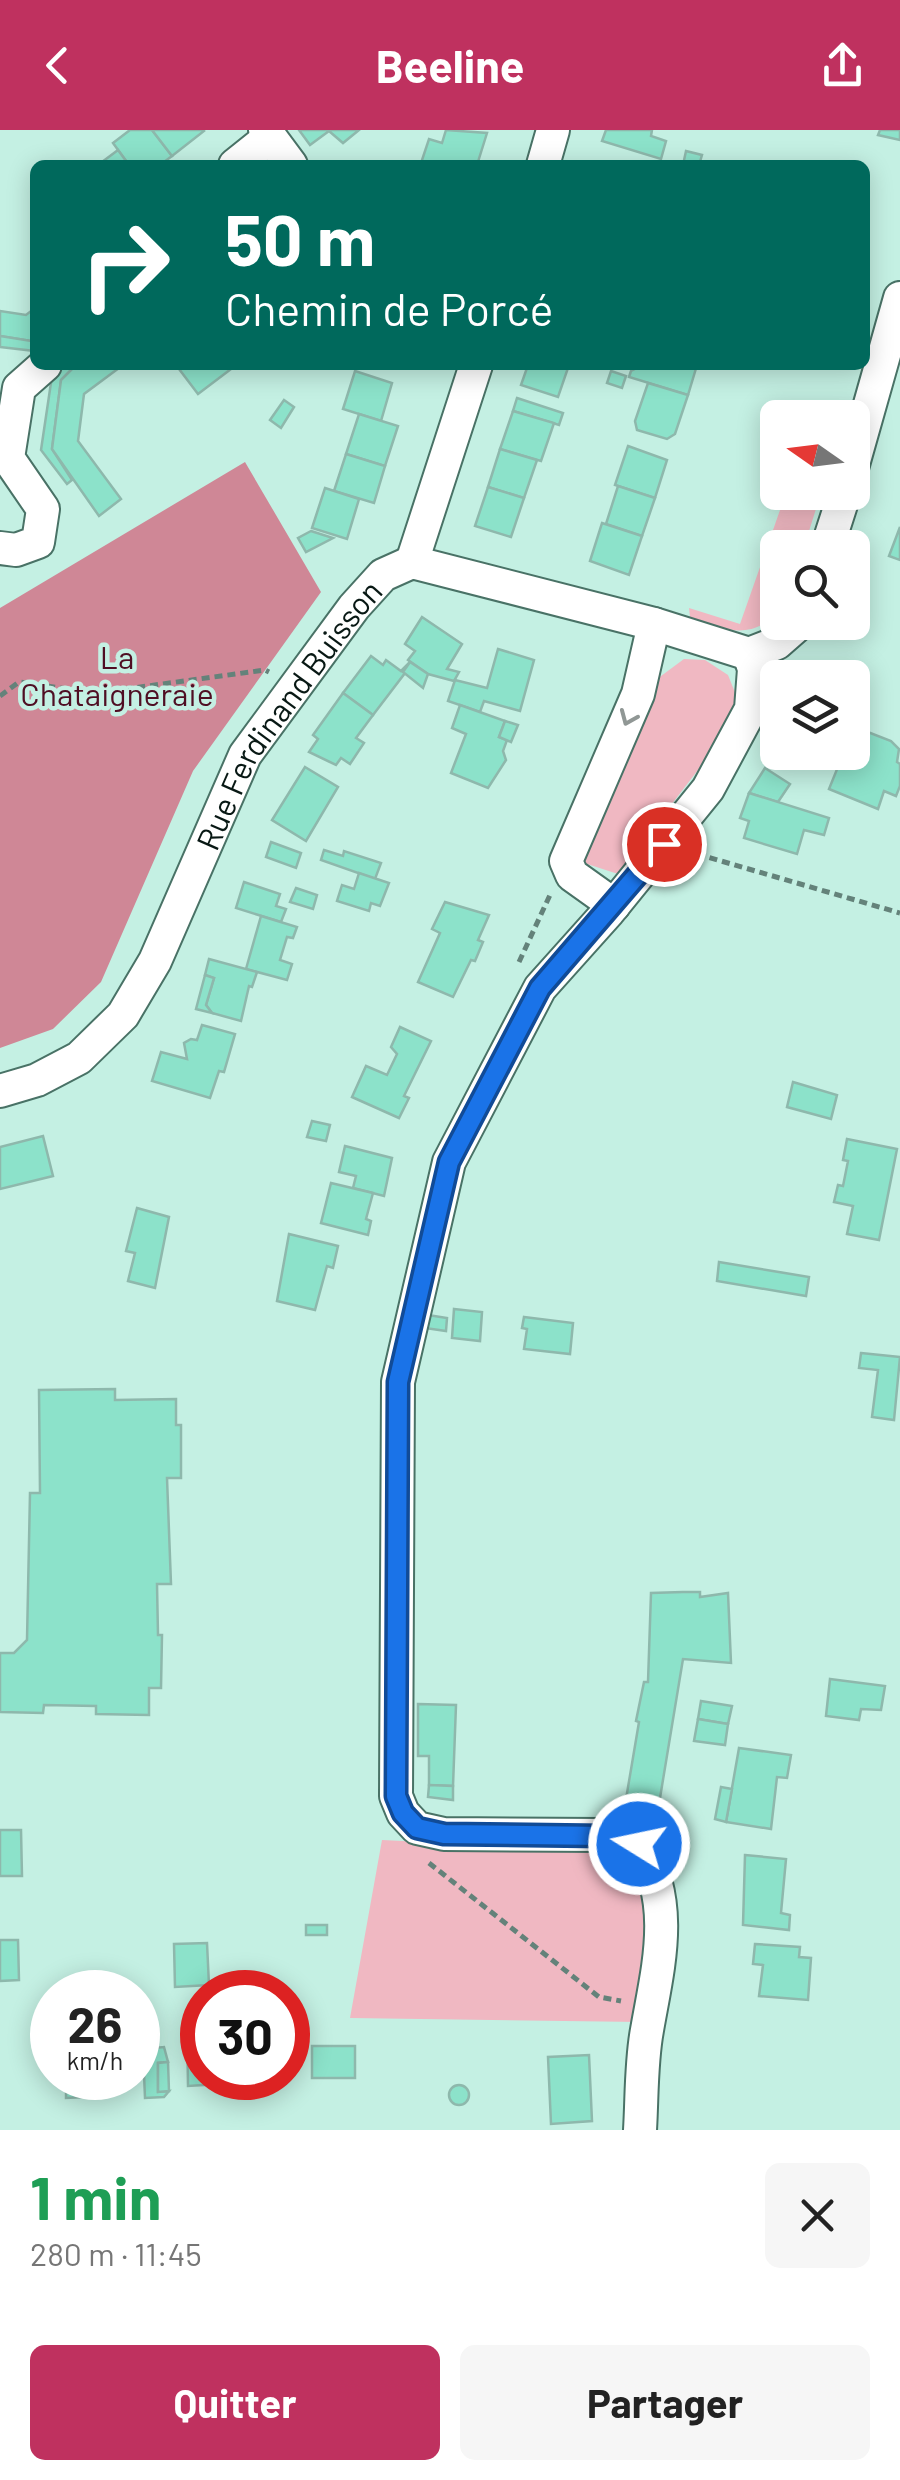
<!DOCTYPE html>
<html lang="fr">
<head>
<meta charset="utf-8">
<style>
  body { margin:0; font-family:Barlow,sans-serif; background:#f6f6f6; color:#222; height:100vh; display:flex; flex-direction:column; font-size:38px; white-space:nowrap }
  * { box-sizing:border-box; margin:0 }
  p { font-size:32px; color:#767676 }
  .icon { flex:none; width:55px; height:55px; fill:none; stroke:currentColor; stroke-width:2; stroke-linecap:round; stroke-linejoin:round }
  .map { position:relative; height:2000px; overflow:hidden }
  .sheet { display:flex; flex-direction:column; background:#fff; flex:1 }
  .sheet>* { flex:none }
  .hud { position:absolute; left:30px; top:30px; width:840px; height:210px; border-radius:15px; box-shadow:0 5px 25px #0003; background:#00695c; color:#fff; overflow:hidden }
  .needle { width:65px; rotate:284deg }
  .fabs { position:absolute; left:760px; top:270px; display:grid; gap:20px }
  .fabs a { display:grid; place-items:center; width:110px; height:110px; border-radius:15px; background:#fff; box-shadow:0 5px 25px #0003; font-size:50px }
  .speed { position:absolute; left:30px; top:1840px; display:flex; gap:20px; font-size:50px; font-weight:700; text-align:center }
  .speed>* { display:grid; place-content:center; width:130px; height:130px; border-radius:50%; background:#fff; box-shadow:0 5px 25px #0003; line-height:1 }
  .speed small { font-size:25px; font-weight:400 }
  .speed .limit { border:15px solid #d22; background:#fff; color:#111 }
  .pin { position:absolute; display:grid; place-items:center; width:85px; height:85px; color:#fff; margin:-42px; border:5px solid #fff; border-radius:50%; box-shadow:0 2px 10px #0007 }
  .me { position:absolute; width:110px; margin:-55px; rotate:280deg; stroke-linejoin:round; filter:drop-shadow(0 0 8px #0008) }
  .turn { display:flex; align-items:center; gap:35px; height:210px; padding:0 30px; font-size:45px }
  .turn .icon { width:130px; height:130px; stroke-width:2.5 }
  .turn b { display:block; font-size:70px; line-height:85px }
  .round { display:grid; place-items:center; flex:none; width:105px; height:105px; border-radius:15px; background:#f6f6f6 }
  .headline { display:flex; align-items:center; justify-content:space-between; height:170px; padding:0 30px }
  h1 { font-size:60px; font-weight:700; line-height:75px; color:#1e9e55 }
  .action { display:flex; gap:20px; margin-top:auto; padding:20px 30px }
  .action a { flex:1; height:115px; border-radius:15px; background:#bf315f; color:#fff; font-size:40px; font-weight:700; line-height:115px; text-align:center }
  .action a+a { background:#f6f6f6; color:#222 }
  header { display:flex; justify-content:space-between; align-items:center; height:130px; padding:0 30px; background:#bf315f; color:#fff; font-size:45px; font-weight:700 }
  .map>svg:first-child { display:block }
  .green { fill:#f0b8c2 }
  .forest { fill:#cf8796 }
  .building { fill:#8ce2ca; stroke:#8eb8ac; stroke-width:2.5 }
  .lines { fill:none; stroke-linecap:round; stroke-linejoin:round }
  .minor-casing { stroke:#497266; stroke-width:36 }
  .path { stroke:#64827a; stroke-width:5; stroke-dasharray:8 5; stroke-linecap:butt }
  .minor { stroke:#fff; stroke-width:32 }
  .oneway { stroke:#909795 }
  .route-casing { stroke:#114b97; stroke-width:25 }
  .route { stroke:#1a73e8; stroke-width:18 }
  .labels { text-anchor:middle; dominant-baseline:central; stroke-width:9; stroke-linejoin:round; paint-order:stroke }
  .park-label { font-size:32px; fill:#4f0e23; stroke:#c4f0e3 }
  .street-label { font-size:32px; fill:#081814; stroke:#c4f0e3 }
</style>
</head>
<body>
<header><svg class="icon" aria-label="back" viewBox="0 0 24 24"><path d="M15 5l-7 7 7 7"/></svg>Beeline<svg class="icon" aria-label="share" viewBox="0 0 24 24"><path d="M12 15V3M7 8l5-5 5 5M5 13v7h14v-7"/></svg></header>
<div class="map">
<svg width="900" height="2000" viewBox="0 0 900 2000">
  <rect width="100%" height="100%" fill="#c4f0e3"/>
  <g class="green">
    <path d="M786,363h35l-17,54 -26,1 -1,67c-33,26 -50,14 -87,2l-1,-9 51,16z"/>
    <path d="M684,529l21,1 23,15 8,20 -5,32 -113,147 -37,-12 76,-183z"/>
    <path d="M382,1710l208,10c9,3 22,6 30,12 39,30 24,118 20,160l-290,-4z"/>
  </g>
  <path class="forest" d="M245,332l76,130 -128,179 -92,211 -48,47 -53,19v-440z"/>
  <g class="building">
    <path d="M130,0h22l20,26 -12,9h-31l-16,-22z"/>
    <path d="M152,0h51l1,1 -32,25z"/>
    <path d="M299,0h60l-16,13 -14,-12 -19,14z"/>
    <path d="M446,0l41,3 -10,32 -56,-2 8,-24 13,4z"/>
    <path d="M606,0h46l-1,6 15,5 -5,18 -59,-18z"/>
    <path d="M880,0h20v10l-22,-5z"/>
    <path d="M118,20l11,15h-31z"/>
    <path d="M686,21l16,4 -3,10h-16z"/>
    <path d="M35,178v30l-4,3 -31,-5v-25l26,4z"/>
    <path d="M0,206l31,5 4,-3v13l-35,-4z"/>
    <path d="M67,235h9l-15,15 -9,69 20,31 -5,4 -26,-34 11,-74z"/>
    <path d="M76,235h47l-39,29 -6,47 43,58 -22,17 -47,-67 9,-69z"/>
    <path d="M176,235h52l3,4 -33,25z"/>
    <path d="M528,235h41l-11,32 -37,-12z"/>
    <path d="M643,235l7,1 47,-1 -9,30 -59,-18 2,-6z"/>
    <path d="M355,241l37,12 -11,38 -38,-12z"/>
    <path d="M611,241l15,5 -4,12 -15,-5z"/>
    <path d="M648,253l40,12 -13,39 -8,5 -30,-9 -2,-9z"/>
    <path d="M517,268l46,15 -4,12 -46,-14z"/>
    <path d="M284,270l10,7 -13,21 -11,-8z"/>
    <path d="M513,281l41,12 -13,38 -41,-12z"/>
    <path d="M359,284l39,12 -13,40 -39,-12z"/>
    <path d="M628,316l39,14 -12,38 -40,-13z"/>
    <path d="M500,319l37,11 -13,38 -36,-11z"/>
    <path d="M346,324l39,12 -11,37 -40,-12z"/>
    <path d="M618,356l37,12 -13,38 -36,-12z"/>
    <path d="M488,357l36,11 -13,39 -36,-11z"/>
    <path d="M325,358l34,11 -12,40 -35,-11z"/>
    <path d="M602,393l40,13 -13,39 -39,-14z"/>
    <path d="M900,397v33l-11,-4z"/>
    <path d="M311,401l22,7 -27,14 -8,-14z"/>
    <path d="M422,487l40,27 -15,25 12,3 -5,9 -26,-7 -20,-14 7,-9 -10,-7z"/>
    <path d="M498,519l36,11 -14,51 -36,-10 -4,11 -32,-11 7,-21 32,8z"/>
    <path d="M371,526l12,9 3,-5 15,11 9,-9 -5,11 -32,42 -30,-22z"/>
    <path d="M410,532l18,12 -5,14 -20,-16z"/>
    <path d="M343,563l30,22 -17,23 8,5 -14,21 -9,-6 -5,7 -27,-13 9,-13 -5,-4z"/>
    <path d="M460,575l45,16 -6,16 8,3 -4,11 3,9 -18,28 -37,-15 15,-39 -14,-6z"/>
    <path d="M505,591l13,4 -7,17 -12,-5z"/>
    <path d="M855,597l36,14 8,8 -2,13 3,2v22l-4,10 -12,-5 -6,18 -49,-20 15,-37h8z"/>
    <path d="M305,637l33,20 -32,54 -34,-21z"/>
    <path d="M765,638l25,16 -12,18 -29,-9z"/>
    <path d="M749,663l80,25 -5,17 -20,-5 -7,24 -53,-16 5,-17 -9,-3z"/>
    <path d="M271,712l30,11 -5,15 -30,-11z"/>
    <path d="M324,720l19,6 1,-5 37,12 -6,16 -54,-19z"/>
    <path d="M359,743l30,10 -9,23 -9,-3 -2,8 -32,-10 5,-16 12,4z"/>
    <path d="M244,752l36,12 -4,12 10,3 -5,13 -45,-14z"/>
    <path d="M296,758l21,7 -4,14 -23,-7z"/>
    <path d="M445,772l44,13 -11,25 5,2 -8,19 -4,-1 -18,37 -35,-15 22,-49 -8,-4z"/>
    <path d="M261,786l36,11 -4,11 -6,-1 -7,23 12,4 -5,16 -41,-11z"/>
    <path d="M209,829l48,13 -5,15 -3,-1 -8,35 -29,-8 -6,-8 8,-27 -9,-3z"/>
    <path d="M205,845l9,3 -8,27 6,8 -16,-4z"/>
    <path d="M202,895l33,9 -11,38 -5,-1 -9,27 -58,-17 9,-29 26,7 -3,-16 7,-4 6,1z"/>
    <path d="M400,897l31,14 -27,55 5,2 -10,20 -47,-21 14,-31 21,9 10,-21 -6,-7z"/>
    <path d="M793,952l44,13 -6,24 -44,-12z"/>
    <path d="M312,991l18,4 -4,16 -19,-4z"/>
    <path d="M43,1006l10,40 -53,13v-42z"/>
    <path d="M847,1009l50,10 -18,91 -32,-6 6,-28 -19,-4 4,-17 5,1 5,-25 -5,-1z"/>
    <path d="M345,1016l47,12 -8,38 -31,-8 3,-12 -17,-4z"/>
    <path d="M331,1053l42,10 -7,26 5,2 -3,14 -47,-12z"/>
    <path d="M137,1078l32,9 -14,71 -27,-7 7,-28 -9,-2z"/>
    <path d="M289,1104l49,12 -5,22 -6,-2 -12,44 -38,-9z"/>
    <path d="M719,1132l90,15 -3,19 -89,-15z"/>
    <path d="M454,1179l28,3 -2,29 -28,-3z"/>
    <path d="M428,1185l19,3 -1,13 -21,-3z"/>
    <path d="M524,1187l49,6 -3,31 -46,-5 3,-20 -5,-1z"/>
    <path d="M861,1223l39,4 -6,63 -22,-3 6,-47 -19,-2z"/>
    <path d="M115,1259v11l61,-1v26h5v53h-14l4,106h-14l1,51h4l-1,53h-12v27l-53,-1v-8l-52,-1 -1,8 -43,-1v-59h14l13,-13 3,-147h10l-1,-103z"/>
    <path d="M683,1462h17v5l28,-4 3,70 -48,-4 -26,157 -33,-5 15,-89 -3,-1 8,-39h4l3,-89z"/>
    <path d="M830,1549l55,7 -4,24 -20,-1 -2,11 -33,-4z"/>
    <path d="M701,1571l31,5 -4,18 -30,-5z"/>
    <path d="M418,1574l38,1 -3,81 -24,-1v-29h-11z"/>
    <path d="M698,1589l30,5 -3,21 -31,-4z"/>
    <path d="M739,1618l52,7 -4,23 -10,-1 -6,52 -45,-7z"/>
    <path d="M429,1655l24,1v14l-25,-3z"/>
    <path d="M721,1657l11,2 -6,33 -11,-3z"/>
    <path d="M0,1700h21l1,46h-22z"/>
    <path d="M745,1725l41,4 -5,54 9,2 -1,15 -46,-5z"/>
    <rect x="306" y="1795" width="21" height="10"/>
    <path d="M0,1810h18l1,40 -19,1z"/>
    <path d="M207,1813l2,42 -34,2 -1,-43z"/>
    <path d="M755,1814l45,3 -1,10 12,1 -3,42 -49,-4 4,-31 -10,-1z"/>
    <path d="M202,1894v54h18l1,6 -33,2 -1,-61z"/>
    <rect x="312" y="1916" width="43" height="32"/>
    <path d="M164,1917l4,15 -10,1v29l11,-1 -5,6 -19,1 -2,-49z"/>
    <path d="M589,1925l3,66 -41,3 -3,-67z"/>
    <path d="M168,1932l1,29 -11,1v-29z"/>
    <path d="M55,1948h52l1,18 -42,2v-16l-11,1z"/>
    <circle cx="459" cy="1965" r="10"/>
  </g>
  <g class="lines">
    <defs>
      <g id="minor">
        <path d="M265,0l26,35"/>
        <path d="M235,35l35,-28"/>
        <path d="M543,35l10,-35"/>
        <path d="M852,338l48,-170"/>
        <path d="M0,418l16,2 22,-8 5,-33 -35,-51 11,-70 26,-23"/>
        <path d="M827,418l18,-56"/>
        <path d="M412,432l64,-197"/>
        <path d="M614,775l-42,-30 -6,-14 72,-167 16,-70"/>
        <path id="s1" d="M0,961l37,-11 42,-22 44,-43 32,-54 90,-206 109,-148 29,-32 29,-13 242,62 95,30 28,-11 24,-21"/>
        <path d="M640,2000c2,-33 1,-68 7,-100 11,-63 29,-127 -8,-186l-35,-9 -160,-1 -27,-6 -14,-15 -7,-17 2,-414 51,-220 91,-174 69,-77 99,-122 43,-80 3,-40 -5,-15"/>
      </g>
    </defs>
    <use href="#minor" class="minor-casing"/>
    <g class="path">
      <path d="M0,566l19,-14 77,11 169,-23 4,2"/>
      <path d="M697,724l203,59"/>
      <path d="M519,832l31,-67"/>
      <path d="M429,1733l170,134 22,4"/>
    </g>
    <use href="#minor" class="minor"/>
  </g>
  <defs><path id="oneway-chevron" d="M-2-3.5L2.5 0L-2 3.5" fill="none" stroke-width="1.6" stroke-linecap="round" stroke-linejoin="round" transform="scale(2.5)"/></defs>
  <use class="oneway" href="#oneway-chevron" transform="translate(628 588) rotate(113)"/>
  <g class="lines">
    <defs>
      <path id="route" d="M639,1714l-35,-8 -160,-2 -27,-6 -14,-15 -7,-17 2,-414 51,-220 91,-174 124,-144"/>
    </defs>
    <use href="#route" class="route-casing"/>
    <use href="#route" class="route"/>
  </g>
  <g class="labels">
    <g class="park-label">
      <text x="117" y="526">La<tspan x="117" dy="37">Chataigneraie</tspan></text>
    </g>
    <g class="street-label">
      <text stroke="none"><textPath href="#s1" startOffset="492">Rue Ferdinand Buisson</textPath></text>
    </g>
  </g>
</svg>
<div class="fabs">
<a><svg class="needle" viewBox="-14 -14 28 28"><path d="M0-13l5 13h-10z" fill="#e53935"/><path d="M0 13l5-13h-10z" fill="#767676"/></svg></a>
<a><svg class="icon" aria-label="search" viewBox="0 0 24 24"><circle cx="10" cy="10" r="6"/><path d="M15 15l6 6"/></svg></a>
<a><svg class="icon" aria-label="layers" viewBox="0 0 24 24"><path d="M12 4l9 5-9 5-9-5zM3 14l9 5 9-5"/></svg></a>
</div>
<div class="speed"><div>26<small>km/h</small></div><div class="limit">30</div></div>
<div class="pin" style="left:664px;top:714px;background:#d93025"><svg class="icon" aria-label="arrive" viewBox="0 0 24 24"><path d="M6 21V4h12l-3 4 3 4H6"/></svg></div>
<svg class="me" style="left:639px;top:1714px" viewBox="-20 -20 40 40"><circle r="17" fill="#1a73e8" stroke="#fff" stroke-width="3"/><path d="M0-11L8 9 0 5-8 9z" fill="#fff"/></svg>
<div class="hud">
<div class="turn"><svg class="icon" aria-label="right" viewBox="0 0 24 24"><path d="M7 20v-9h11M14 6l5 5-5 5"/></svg><div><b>50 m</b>Chemin de Porcé</div></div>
</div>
</div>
<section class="sheet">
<div class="headline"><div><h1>1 min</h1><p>280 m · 11:45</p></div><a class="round"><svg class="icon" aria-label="close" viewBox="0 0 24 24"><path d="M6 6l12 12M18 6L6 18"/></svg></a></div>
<div class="action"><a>Quitter</a><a>Partager</a></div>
</section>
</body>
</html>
